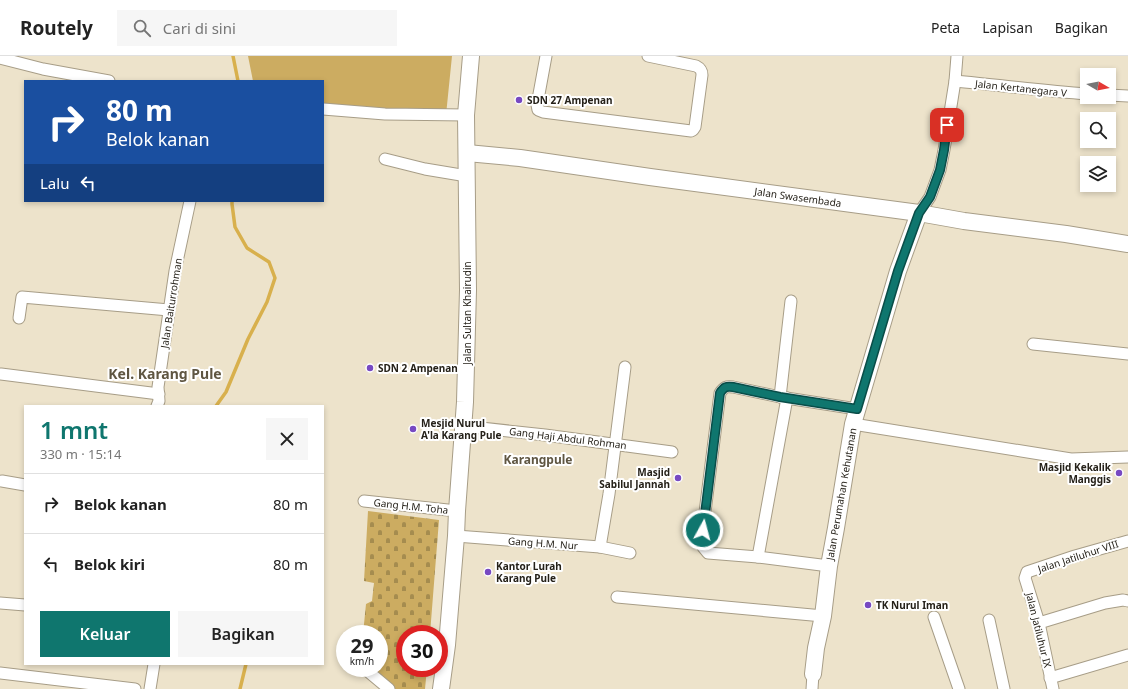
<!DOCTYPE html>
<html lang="id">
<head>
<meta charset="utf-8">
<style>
  body { margin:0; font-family:"Noto Sans",sans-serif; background:#f6f6f6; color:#222; height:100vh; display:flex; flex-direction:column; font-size:15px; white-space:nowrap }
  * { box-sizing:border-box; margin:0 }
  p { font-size:13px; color:#767676 }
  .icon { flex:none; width:22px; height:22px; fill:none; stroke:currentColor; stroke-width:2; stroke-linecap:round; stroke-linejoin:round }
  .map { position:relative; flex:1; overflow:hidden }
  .details { position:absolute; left:24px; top:349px; width:300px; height:260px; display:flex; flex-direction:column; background:#fff; border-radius:0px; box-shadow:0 2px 6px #0003 }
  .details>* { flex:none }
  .banner { position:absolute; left:24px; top:24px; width:300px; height:122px; border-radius:0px; box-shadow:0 2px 6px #0003; background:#1a4fa0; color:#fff; overflow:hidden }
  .needle { width:26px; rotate:99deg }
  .buttons { position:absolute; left:1080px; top:12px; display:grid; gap:8px }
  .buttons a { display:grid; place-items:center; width:36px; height:36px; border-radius:0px; background:#fff; box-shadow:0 2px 6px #0003; font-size:20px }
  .speed { position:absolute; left:336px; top:569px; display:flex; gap:8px; font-size:20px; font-weight:700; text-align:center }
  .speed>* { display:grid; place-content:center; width:52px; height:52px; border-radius:50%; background:#fff; box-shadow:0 2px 6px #0003; line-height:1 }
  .speed small { font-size:10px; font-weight:400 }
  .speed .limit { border:6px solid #d22; background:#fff; color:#111 }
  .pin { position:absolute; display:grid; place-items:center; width:34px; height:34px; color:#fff; margin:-17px; border-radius:8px; box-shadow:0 2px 6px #0006 }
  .me { position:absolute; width:44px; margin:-22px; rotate:7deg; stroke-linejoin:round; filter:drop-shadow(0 0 3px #0008) }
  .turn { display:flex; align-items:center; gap:14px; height:84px; padding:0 16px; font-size:18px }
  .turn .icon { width:52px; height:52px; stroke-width:2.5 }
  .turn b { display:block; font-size:28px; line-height:34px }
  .then { display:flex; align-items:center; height:38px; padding:0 16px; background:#0003; gap:8px; font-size:15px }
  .round { display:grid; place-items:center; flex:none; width:42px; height:42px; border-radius:0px; background:#f6f6f6 }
  .overview { display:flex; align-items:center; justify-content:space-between; height:68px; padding:0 16px }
  h1 { font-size:24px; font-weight:600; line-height:30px; color:#0f766e }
  .cta { display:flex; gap:8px; margin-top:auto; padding:8px 16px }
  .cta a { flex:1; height:46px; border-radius:0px; background:#0f766e; color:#fff; font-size:16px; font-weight:600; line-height:46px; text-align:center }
  .cta a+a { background:#f6f6f6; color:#222 }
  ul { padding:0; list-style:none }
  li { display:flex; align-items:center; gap:12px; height:60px; padding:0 16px; border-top:1px solid #e0e0e0 }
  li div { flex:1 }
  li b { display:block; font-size:15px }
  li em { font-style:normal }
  header { display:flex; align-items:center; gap:24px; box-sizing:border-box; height:56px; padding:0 20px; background:#fff; border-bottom:1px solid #e0e0e0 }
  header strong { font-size:19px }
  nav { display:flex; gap:22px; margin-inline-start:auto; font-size:14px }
  .search { width:280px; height:36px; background:#f6f6f6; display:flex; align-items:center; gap:10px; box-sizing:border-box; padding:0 14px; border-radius:0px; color:#767676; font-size:15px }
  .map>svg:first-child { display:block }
  .grass { fill:#ccac61 }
  .cemetery { fill:url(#cemetery-stones) }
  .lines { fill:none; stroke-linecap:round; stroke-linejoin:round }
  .stream { stroke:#d8b04d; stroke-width:3.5 }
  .street-casing { stroke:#a79d87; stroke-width:13 }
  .secondary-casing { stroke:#a79d87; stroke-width:18 }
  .street { stroke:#fff; stroke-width:11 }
  .secondary { stroke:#fff; stroke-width:16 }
  .route-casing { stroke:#0a4d48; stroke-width:10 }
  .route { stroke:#0f766e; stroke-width:7 }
  .poi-dot { fill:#7749c2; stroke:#fff; stroke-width:1.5 }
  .labels { text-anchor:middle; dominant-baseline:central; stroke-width:4; stroke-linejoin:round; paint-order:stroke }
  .street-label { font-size:10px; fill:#252119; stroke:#fff }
  .poi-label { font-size:10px; font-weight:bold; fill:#252119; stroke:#fff; text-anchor:start }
  .quarter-label { font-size:12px; font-weight:bold; fill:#5f5642; stroke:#fff }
  .district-label { font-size:14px; font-weight:bold; fill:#5f5642; stroke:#fff }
</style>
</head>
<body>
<header>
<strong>Routely</strong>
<div class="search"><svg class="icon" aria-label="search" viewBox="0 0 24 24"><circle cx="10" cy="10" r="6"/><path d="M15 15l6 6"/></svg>Cari di sini</div>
<nav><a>Peta</a><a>Lapisan</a><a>Bagikan</a></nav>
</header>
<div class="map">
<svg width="1128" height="633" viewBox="0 0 1128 633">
  <defs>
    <pattern id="cemetery-stones" width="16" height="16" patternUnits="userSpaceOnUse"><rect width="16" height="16" fill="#ccac61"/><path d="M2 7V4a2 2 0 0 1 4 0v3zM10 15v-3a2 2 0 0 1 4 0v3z" fill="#a58c4f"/></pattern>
  </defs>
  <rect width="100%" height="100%" fill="#ede3cb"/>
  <path class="grass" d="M248,0h204l-6,59 -123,-11v-23h-70z"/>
  <path class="cemetery" d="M368,455l71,9 -9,114h-25v34h22l-2,21h-34l-22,-21h10v-34h-16l3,-30 6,-3 2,-18 -10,-2z"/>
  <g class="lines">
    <g class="stream">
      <path d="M233,0l5,25"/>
      <path d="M216,350l10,-14 22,-53 19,-37 8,-24 -6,-16 -22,-14 -12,-21 -3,-23v-3"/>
      <path d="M240,633l6,-25"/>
    </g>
    <defs>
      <g id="street">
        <path d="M546,0l-9,49 1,5 5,2 148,19 2,-1 2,-3 7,-52c0,-5 -2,-7 -6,-9l-48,-10"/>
        <path d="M0,2l43,11 66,12"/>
        <path d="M955,25c44,4 88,10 132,13"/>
        <path d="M1109,39l19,1"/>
        <path d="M323,53l62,5 81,1"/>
        <path d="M385,103l40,10 42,7"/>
        <path d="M919,157l11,-16 10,-27 4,-20 11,-69 2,-25"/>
        <path d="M19,262l3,-21 147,13"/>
        <path d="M1033,288l95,10"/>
        <path d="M1,318l158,20"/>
        <path d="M780,341l11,-96"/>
        <path d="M157,350l2,-5 -1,-14 17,-116 15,-70"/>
        <path d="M853,368l218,35 57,-2"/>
        <path d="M463,370l82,9 127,17"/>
        <path d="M2,425l23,4"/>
        <path d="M364,445l93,10"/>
        <path d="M456,480l144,11 30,6"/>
        <path d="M600,491l9,-53 16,-127"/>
        <path d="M758,501l29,-159"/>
        <path d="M829,510l-71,-9 -50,-4 -5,-6 -2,-3 19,-151c4,-6 6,-7 13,-6l47,10 77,12"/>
        <path d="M617,541l206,19"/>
        <path d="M0,547l25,2"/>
        <path d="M934,561l25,72"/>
        <path d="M989,564l15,69"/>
        <path d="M1039,567l66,-20 18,-3 5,1"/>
        <path d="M364,612l25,21"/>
        <path d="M0,617l135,16"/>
        <path d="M1050,622l78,-23"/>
        <path d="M150,633l4,-25"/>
        <path d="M812,633l1,-15"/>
        <path d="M1053,633l-14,-66 -14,-45 2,-6 48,-16 53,-15"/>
      </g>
      <g id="secondary">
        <path d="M467,97l53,5 130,19 269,36 45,8 102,13 62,10"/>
        <path d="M813,618l3,-26 7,-32 6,-50 7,-38 17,-104 45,-153 21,-58"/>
        <path d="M441,633l6,-44 9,-109 1,-25 8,-109 3,-112 -2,-175 5,-59"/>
      </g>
    </defs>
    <use href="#street" class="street-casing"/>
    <use href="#secondary" class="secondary-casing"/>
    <use href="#street" class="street"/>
    <use href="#secondary" class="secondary"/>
  </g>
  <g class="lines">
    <defs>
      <path id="route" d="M703,474l17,-137c4,-6 6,-7 13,-6l47,10 77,12 41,-138 21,-58 11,-16 10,-27 4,-20 3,-25"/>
    </defs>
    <use href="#route" class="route-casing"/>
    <use href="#route" class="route"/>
  </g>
  <g class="poi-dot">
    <circle cx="519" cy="44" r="4"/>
    <circle cx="370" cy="312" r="4"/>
    <circle cx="413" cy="373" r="4"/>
    <circle cx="1119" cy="417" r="4"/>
    <circle cx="678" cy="422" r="4"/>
    <circle cx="488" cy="516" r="4"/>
    <circle cx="868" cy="549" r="4"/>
  </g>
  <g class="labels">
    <g class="street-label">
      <text transform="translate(1021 32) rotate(6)">Jalan Kertanegara V</text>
      <text transform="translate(798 141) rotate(8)">Jalan Swasembada</text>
      <text transform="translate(171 247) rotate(-81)">Jalan Baiturrohman</text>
      <text transform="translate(467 257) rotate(-90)">Jalan Sultan Khairudin</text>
      <text transform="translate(568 382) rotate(7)">Gang Haji Abdul Rohman</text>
      <text transform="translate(841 438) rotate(-80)">Jalan Perumahan Kehutanan</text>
      <text transform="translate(411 450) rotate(6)">Gang H.M. Toha</text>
      <text transform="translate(543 487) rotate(4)">Gang H.M. Nur</text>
      <text transform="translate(1078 500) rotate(-18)">Jalan Jatiluhur VIII</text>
      <text transform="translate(1039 574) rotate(76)">Jalan Jatiluhur IX</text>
    </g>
    <g class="poi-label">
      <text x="527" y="44">SDN 27 Ampenan</text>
      <text x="378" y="312">SDN 2 Ampenan</text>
      <text x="421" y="367">Mesjid Nurul<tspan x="421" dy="12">A'la Karang Pule</tspan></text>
      <text x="1111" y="411" text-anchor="end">Masjid Kekalik<tspan x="1111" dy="12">Manggis</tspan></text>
      <text x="670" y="416" text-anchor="end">Masjid<tspan x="670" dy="12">Sabilul Jannah</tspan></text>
      <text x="496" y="510">Kantor Lurah<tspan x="496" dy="12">Karang Pule</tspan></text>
      <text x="876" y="549">TK Nurul Iman</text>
    </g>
    <g class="quarter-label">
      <text x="538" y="403">Karangpule</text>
    </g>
    <g class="district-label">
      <text x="165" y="317">Kel. Karang Pule</text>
    </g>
  </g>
</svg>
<div class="buttons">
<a><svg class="needle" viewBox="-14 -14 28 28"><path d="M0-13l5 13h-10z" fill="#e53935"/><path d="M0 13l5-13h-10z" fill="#767676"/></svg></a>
<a><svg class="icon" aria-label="search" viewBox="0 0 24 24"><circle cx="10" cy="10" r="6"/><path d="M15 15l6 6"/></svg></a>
<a><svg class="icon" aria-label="layers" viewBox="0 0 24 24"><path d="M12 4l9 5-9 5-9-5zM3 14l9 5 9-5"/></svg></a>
</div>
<div class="speed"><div>29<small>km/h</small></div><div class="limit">30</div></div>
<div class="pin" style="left:947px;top:69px;background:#d93025"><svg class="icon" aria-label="arrive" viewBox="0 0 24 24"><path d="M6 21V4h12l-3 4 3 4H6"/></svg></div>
<svg class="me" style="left:703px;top:474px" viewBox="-20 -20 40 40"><circle r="17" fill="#0f766e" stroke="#fff" stroke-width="3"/><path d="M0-11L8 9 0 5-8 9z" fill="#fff"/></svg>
<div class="banner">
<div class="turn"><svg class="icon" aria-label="right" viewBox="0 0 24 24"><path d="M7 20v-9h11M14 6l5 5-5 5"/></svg><div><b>80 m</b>Belok kanan</div></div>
<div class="then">Lalu<svg class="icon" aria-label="left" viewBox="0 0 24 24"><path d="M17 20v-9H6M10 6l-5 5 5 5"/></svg></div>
</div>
<section class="details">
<div class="overview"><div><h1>1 mnt</h1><p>330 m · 15:14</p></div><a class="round"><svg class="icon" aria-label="close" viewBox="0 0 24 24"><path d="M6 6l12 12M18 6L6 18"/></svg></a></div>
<ul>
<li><svg class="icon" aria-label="right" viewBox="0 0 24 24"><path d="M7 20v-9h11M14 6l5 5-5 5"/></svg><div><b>Belok kanan</b></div><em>80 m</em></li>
<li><svg class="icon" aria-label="left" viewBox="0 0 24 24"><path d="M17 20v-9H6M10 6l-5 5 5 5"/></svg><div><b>Belok kiri</b></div><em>80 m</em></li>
</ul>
<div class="cta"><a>Keluar</a><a>Bagikan</a></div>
</section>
</div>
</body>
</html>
